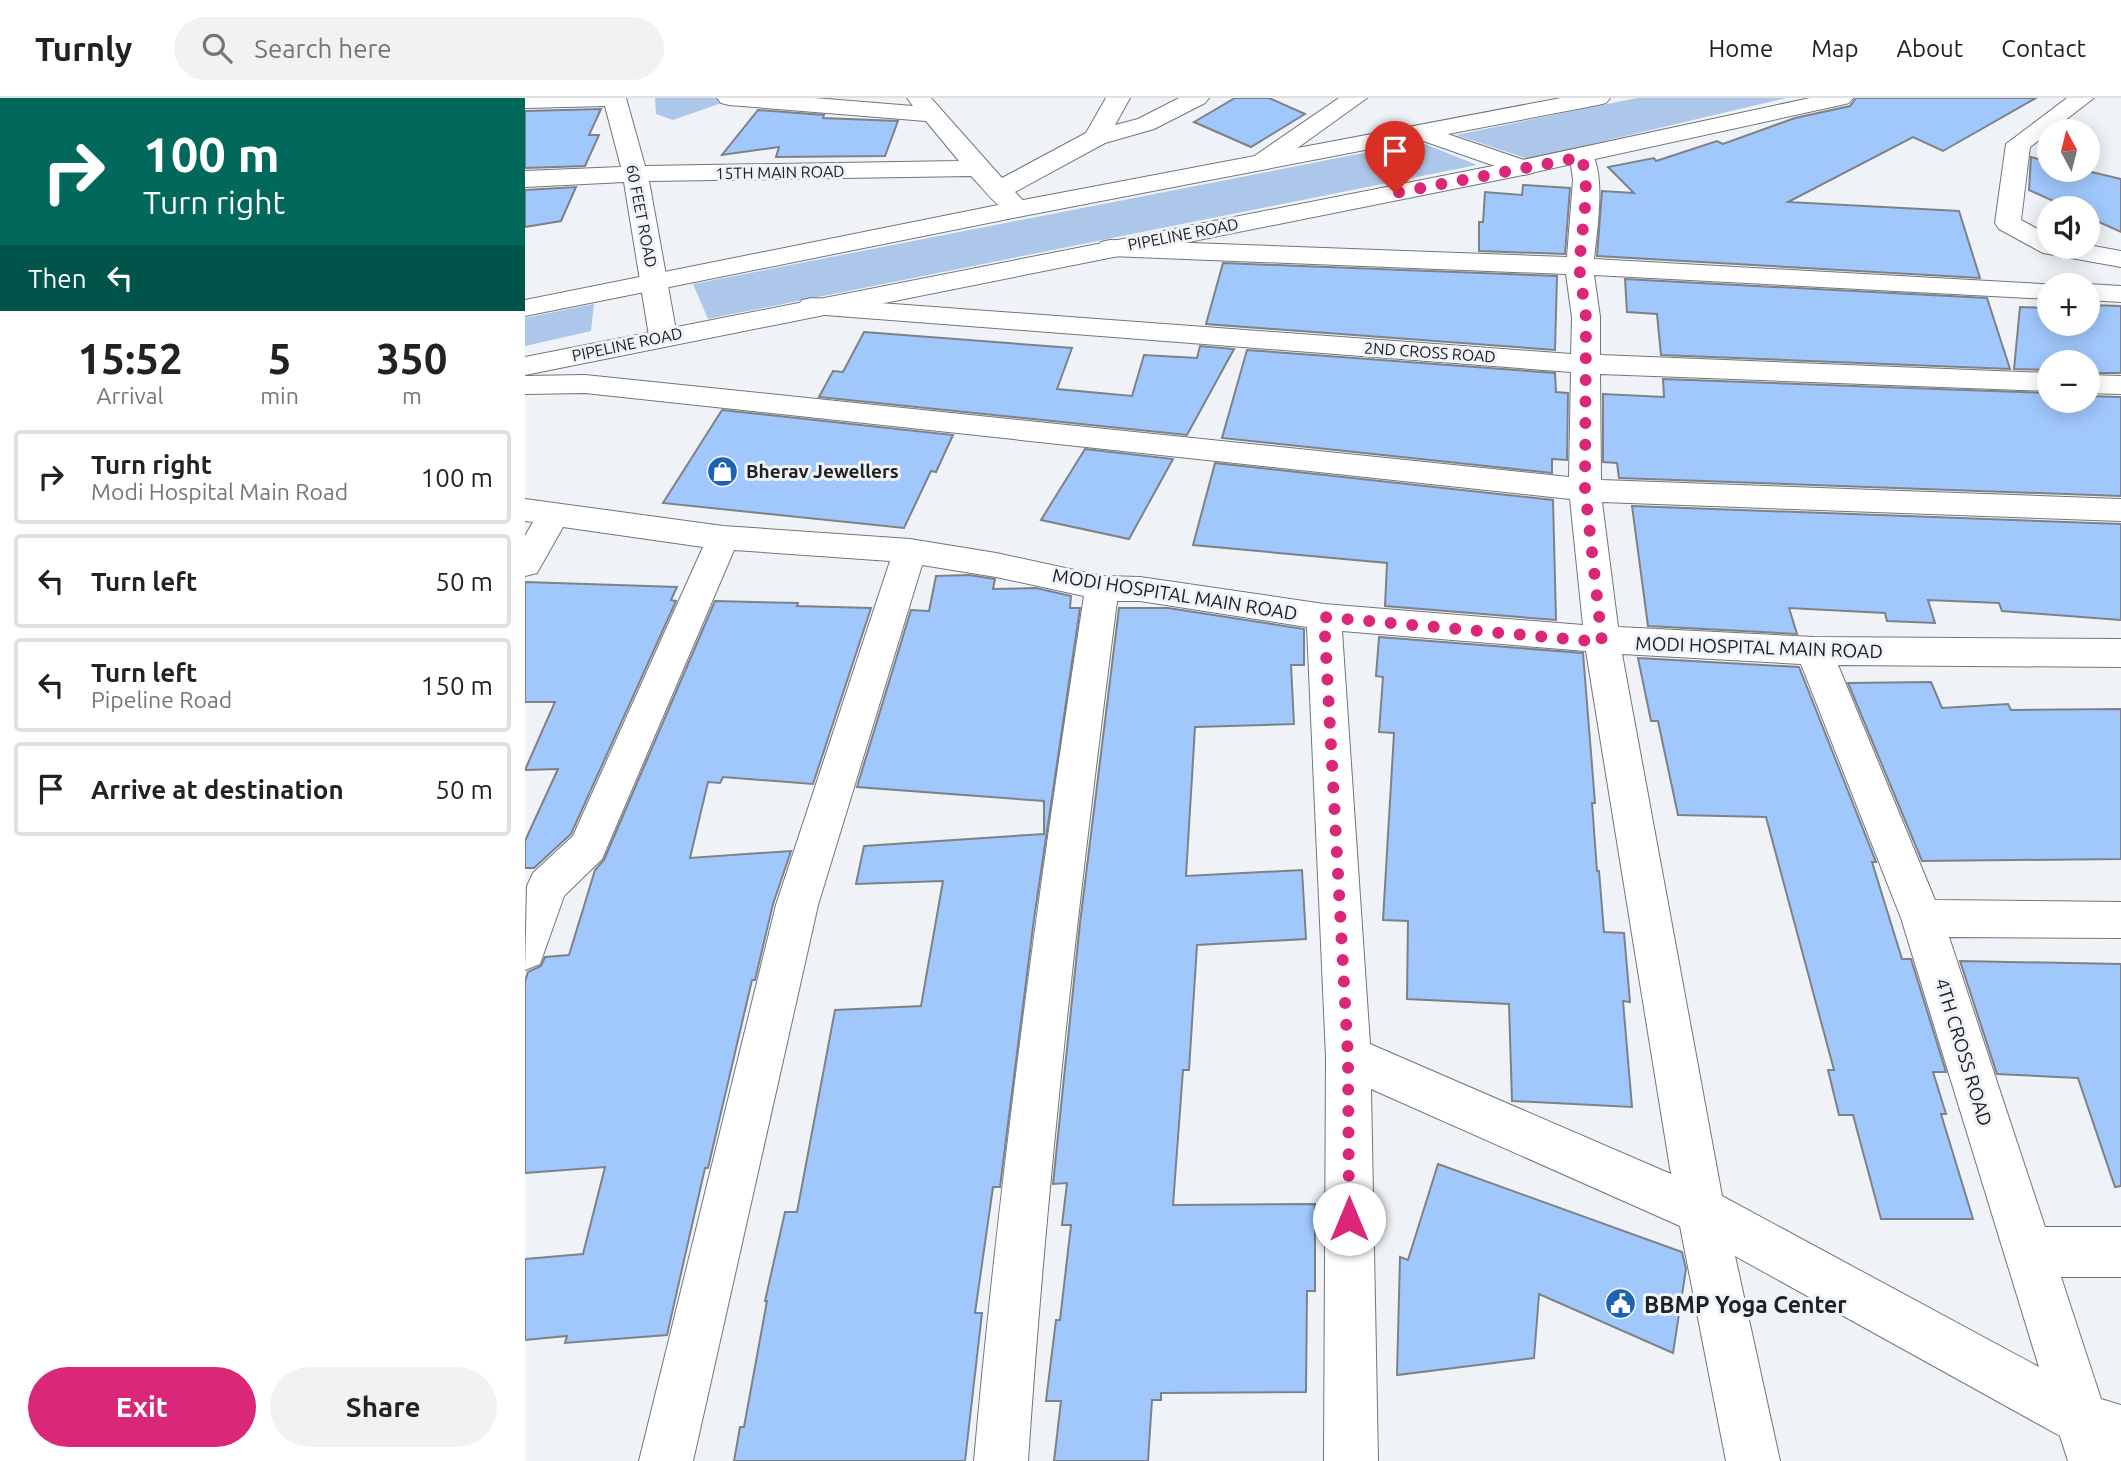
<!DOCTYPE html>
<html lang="en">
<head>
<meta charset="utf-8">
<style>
  body { margin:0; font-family:Ubuntu,sans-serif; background:#f2f2f2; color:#222; height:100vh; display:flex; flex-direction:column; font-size:26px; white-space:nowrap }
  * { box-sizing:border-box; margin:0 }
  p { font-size:23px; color:#767676 }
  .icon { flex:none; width:38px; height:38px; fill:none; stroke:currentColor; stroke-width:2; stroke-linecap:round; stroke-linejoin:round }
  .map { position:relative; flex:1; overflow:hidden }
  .sheet { display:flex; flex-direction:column; background:#fff; width:525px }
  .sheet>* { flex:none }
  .guide { background:#00695c; color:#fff; overflow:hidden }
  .needle { width:46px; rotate:353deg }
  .controls { position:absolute; left:1512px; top:21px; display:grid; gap:14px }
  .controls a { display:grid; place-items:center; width:63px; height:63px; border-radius:50%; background:#fff; box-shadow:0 4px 18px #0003; font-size:35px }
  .pin { position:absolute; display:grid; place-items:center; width:60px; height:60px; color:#fff; margin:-72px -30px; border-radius:50% 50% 50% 0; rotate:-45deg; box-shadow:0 0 7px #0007 }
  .pin .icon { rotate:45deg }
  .me { position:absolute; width:77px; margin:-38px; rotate:0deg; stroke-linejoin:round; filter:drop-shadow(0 0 5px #0008) }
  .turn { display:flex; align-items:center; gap:24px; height:147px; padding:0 28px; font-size:32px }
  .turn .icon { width:91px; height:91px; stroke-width:2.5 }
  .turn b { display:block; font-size:49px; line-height:60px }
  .then { display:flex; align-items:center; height:66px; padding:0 28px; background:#0003; gap:14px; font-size:26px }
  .eta { display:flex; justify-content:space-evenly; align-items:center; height:119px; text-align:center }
  .eta b { font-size:42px; font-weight:700; line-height:49px }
  .button { display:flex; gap:14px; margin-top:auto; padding:14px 28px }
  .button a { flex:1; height:80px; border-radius:42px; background:#db2777; color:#fff; font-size:28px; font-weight:700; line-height:80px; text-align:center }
  .button a+a { background:#f2f2f2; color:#222 }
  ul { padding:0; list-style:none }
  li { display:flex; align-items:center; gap:21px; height:94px; margin:0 14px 10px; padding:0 14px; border:4px solid #e0e0e0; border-radius:7px }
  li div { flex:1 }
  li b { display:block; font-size:26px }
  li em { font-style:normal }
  header { display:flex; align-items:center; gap:42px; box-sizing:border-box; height:98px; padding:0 35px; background:#fff; border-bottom:2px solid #e0e0e0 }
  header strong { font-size:33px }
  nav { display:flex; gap:38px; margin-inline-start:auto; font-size:24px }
  .search { width:490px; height:63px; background:#f2f2f2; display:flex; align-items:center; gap:18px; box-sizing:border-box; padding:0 24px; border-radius:38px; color:#767676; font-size:26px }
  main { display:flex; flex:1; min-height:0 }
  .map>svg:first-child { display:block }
  .green { fill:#adc7ea }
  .building { fill:#a1c8fd; stroke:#7e8186; stroke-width:2 }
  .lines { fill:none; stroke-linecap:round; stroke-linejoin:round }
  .minor-casing { stroke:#72757a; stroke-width:2 }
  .major-casing { stroke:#72757a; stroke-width:2 }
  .minor { fill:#fff; fill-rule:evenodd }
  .major { fill:#fff; fill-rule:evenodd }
  .route { stroke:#db2777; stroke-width:12; stroke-dasharray:0 21.6 }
  .labels { text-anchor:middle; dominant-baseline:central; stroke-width:6; stroke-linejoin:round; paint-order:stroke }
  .far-street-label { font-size:16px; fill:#202123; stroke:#eff3f8 }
  .poi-label { font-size:19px; font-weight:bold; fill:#202123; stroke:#eff3f8; text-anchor:start }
  .street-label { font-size:19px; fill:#202123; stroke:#eff3f8 }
  .near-poi-label { font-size:23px; font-weight:bold; fill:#202123; stroke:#eff3f8; text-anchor:start }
</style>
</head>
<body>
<header>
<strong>Turnly</strong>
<div class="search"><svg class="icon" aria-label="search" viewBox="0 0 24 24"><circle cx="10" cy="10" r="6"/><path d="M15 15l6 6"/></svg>Search here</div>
<nav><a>Home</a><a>Map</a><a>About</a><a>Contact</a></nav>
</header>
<main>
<section class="sheet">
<div class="guide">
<div class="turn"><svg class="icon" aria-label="right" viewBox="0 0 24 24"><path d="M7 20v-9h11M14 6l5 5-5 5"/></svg><div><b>100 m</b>Turn right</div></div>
<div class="then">Then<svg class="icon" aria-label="left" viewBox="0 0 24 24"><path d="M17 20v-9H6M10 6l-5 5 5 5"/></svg></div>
</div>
<div class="eta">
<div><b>15:52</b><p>Arrival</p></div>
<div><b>5</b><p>min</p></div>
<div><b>350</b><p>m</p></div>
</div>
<ul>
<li><svg class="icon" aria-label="right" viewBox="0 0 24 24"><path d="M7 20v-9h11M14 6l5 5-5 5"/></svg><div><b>Turn right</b><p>Modi Hospital Main Road</p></div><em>100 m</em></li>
<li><svg class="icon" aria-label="left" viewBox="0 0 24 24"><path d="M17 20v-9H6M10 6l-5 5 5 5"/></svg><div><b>Turn left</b></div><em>50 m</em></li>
<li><svg class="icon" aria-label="left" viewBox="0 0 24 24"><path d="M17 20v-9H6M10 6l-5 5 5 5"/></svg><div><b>Turn left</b><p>Pipeline Road</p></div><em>150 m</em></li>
<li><svg class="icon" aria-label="arrive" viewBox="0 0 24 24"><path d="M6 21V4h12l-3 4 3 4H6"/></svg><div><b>Arrive at destination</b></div><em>50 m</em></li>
</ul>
<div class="button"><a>Exit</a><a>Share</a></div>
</section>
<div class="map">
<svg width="1596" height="1363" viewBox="0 0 1596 1363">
  <rect width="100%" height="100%" fill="#eff3f8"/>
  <g class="green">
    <path d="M130,0h81l-63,22 -17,-6z"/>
    <path d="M1112,0h149l-258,61 -72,-24z"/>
    <path d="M895,44l57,23 -769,154 -15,-35z"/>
    <path d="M69,206l-3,27 -66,15v-28z"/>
  </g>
  <g class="building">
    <path d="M710,0h34l36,16 -54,33 -57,-25z"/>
    <path d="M1331,0h180l-93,53 -30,-14 -125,65 171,9 21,67 -383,-22 5,-65 32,2 -26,-26 46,-9 2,3 61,-20 6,3 72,-26 55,-12z"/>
    <path d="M76,11l-12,26h10l-14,31 -60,2v-57z"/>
    <path d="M233,12l66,5 -1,3 75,3 -13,35 -109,1 3,-10 -57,8z"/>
    <path d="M1506,59l18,5v8h34l38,9v53l-33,-15v-9h-19l-40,-18z"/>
    <path d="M998,87l47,3 -5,66 -86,-3v-29h4l2,-30 37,3z"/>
    <path d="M51,89l-15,34 -36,6v-37z"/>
    <path d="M698,165l334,13 -2,74 -349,-26z"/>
    <path d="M1100,181l362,19 23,71 -349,-14 -4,-41 -30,-2z"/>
    <path d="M1563,207l33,1v67h-33v-11h-39v8l-35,-1 6,-62 29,1v16h39z"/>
    <path d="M339,234l208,16 -15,41 75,7 12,-41 53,3 3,-12 34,3 -47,86 -368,-38 14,-26 10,1z"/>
    <path d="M722,252l308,23 1,19 12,1 -1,67 -15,-1v14l-330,-35z"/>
    <path d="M1138,281l386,14v8h39v-5l33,1v99l-502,-18 -2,-15 -14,-1v-68l61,3z"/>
    <path d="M197,312l231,25 -17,37 -5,-1 -27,57 -241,-25z"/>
    <path d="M560,351l88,10 -44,80 -88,-19z"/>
    <path d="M690,365l338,37 3,120 -171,-14 2,-43 -194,-18z"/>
    <path d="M1107,408l489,18v96l-119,-9 -3,-8 -71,-3 7,23 -48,-2 -2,-8 -96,-5 8,26 -149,-8z"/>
    <path d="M444,477l26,4 -2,10 43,-1 35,8 -1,12h10l-46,311 -34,268h-7l-18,126h7l-17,148h-231l6,-34h4l23,-126h-2l20,-89h12l38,-202 86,-4 22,-125 -87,3 8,-38 180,-12v-33l-187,-14 54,-177 18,1 7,-35z"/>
    <path d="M0,484l152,5 -6,13 5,1 -105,233 -37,34h-9v-27l33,-72 -33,1 30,-68h-30z"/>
    <path d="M190,503l83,2 -1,3 74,2 -58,176 -90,-7 -3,6 -12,-1 -18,76 101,-7 -18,53 -18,76h-3l-44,188h-3l-38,167 -102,8 2,-7 -42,4v-81l58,-5 22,-87 -80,6v-192l3,-9 13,-6 4,-9 24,-2 26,-85 9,-10z"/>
    <path d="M594,510h49l136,21v36h-13l3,59 -99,3 -9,149 116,-6 4,69 -109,6 -8,125h-6l-10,135 142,-1v87h-8l-1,101 -145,1v7h-9l-4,61h-94l7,-60h-15l10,-81h4l11,-95h-9l5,-42 -14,1 27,-261z"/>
    <path d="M854,539l204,16 12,150h-3l5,68h2l5,61 20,1 6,69 -7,-1 9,106 -120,-6 -3,-97 -102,-5 1,-78 -25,-1 11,-187 -15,-1 4,-55 -7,-1z"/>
    <path d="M1113,560l161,9 77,195h-4l30,97h9l35,113h-13l13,42h-5l32,105h-92l-28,-104h-14l-11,-45h6l-68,-253 -88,-2 -20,-94h-7z"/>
    <path d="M1406,584l11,26 66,-4 3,6 110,-1v150l-199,2 -74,-178z"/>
    <path d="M1435,863l161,3v222l-6,1 -37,-109 -81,-4z"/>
    <path d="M913,1066l244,88 4,17 -13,84 -134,-59 -5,64 -137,17 3,-118 8,3z"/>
  </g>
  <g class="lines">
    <defs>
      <g id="minor">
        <path d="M0,0h101l19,68 314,-5 -33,-40 -197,-16 -8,-2 -4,-5h97l99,8 -6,-8h24l71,80 84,-45 20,-35h24l-15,27 23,-6 41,-21h30l-4,5 -51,26 -49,14 -90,49 16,17 -4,5c-23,6 -41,-23 -56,-38l-322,5 28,155 -4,6 -10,3 -10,-3 -4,-6 -25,-154 -99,5v-16l96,-4 -16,-61 -80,2z"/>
        <path d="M814,0h28l-96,69 -9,2 -9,-2 -3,-5 3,-5z"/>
        <path d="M1542,0h27l-64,49 -9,73 28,15v12l39,-2 33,6v16l-78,-14 -44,-24 -4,-6 11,-79z"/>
        <path d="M896,27l112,38 3,5 -3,5 -9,2 -9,-2 -103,-36 -3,-5 3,-5z"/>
        <path d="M1057,52l9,2c15,22 6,80 3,107l465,26h-10v14l-455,-24 6,42v38l449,18v18l-449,-17 1,106 520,19v22l-519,-19 16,125 196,10 307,2v28l-283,-2 97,235 186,2v36l-172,-1 96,290h76v50h-60l40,122 20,6v56h-53l-8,-25 -325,-180 45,205h-54l-46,-235 -309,-137 7,372h-54l2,-404 -19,-430 -167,-26h-23c-37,286 -70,572 -89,860h-54c26,-290 65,-577 110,-865l-88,-19 -74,-12 -104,340 -125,556h-54l137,-556 114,-344 -156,-11 -132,309 -38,37 -24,68 -15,6 2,-84 6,-13 40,-37 130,-289 -140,-20 -26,46 -12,3v-40l8,-14 -8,-1v-22l198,27 187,13 86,14 106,23 38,1 184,27 259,21 -13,-126 -985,-106 -60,1v-18l60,-1 984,102 2,-105 -759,-58 -10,-2 -4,-6 4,-6 10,-2 759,56 1,-37 -6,-43 -456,-18 -9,-2 -4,-6 4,-6 9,-2 457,17 6,-77 -3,-23 3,-5zM817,533l244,20 85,523 -301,-130zM1097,556l179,10 100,254 138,449 -317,-171z"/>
        <path d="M1563,186l33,2v16l-33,-2v-15h-6z"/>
        <path d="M1563,277l33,1v18l-33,-1z"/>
      </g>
      <g id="major">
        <path d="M1036,0h49l-4,5 -8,2 -580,112 -493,99v-16l493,-99z"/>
        <path d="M1285,0h43l-4,5 -8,2 -328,72 -988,198v-18l988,-195z"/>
      </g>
    </defs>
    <use href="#minor" class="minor-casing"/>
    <use href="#major" class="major-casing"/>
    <use href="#minor" class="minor"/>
    <use href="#major" class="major"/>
  </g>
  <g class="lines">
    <path class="route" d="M824,1121l-1,-162 -24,-440 278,25 -17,-153 1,-172 -7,-51 6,-59 1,-27 -4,-23 -187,36"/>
  </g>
  <defs>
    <symbol id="shop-disc" viewBox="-11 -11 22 22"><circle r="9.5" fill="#1f62b2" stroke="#eff3f8"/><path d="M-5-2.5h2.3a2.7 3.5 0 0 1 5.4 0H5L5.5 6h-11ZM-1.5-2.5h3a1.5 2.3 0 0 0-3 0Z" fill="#fff"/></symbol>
    <symbol id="civic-disc" viewBox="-11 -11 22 22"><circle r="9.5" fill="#1f62b2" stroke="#eff3f8"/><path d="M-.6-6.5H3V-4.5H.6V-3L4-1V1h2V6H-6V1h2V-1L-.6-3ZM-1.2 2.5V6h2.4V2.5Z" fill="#fff"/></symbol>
  </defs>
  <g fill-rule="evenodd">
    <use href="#shop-disc" x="180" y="356" width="35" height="35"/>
    <use href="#civic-disc" x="1078" y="1188" width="35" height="35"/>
  </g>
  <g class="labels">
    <g class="far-street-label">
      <text transform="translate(255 74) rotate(-1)">15TH MAIN ROAD</text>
      <text transform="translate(117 118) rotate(79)">60 FEET ROAD</text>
      <text transform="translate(658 136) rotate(-11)">PIPELINE ROAD</text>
      <text transform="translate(102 246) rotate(-12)">PIPELINE ROAD</text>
      <text transform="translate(905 254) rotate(4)">2ND CROSS ROAD</text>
    </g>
    <g class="poi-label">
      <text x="221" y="373">Bherav Jewellers</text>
    </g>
    <g class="street-label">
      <text transform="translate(650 496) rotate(9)">MODI HOSPITAL MAIN ROAD</text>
      <text transform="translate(1234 549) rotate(2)">MODI HOSPITAL MAIN ROAD</text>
      <text transform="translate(1439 954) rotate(73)">4TH CROSS ROAD</text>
    </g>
    <g class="near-poi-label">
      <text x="1119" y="1206">BBMP Yoga Center</text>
    </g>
  </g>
</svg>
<div class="controls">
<a><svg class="needle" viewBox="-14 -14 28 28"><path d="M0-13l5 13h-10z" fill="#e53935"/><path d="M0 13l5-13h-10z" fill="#767676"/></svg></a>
<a><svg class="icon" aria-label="sound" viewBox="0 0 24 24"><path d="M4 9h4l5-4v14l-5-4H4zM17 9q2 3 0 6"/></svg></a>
<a>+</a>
<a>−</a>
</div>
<div class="pin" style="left:870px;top:95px;background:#d93025"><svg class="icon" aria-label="arrive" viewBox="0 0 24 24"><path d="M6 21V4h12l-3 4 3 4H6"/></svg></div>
<svg class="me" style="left:824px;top:1121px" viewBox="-20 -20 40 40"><circle r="19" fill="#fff"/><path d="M0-13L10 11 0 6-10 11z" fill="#db2777"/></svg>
</div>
</main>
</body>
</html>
